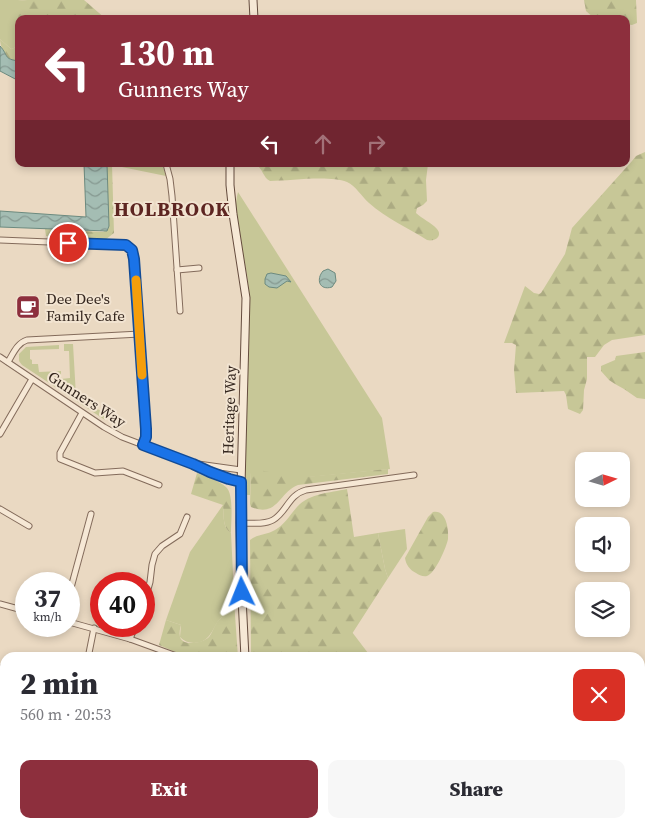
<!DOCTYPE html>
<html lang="en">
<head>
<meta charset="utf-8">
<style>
  body { margin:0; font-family:"Source Serif 4",serif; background:#f7f7f7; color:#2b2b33; height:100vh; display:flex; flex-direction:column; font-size:19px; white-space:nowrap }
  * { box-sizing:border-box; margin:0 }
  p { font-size:16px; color:#7c7c81 }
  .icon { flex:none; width:28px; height:28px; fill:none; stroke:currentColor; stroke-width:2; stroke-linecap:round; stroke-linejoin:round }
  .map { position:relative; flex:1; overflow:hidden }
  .sheet { position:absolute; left:0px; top:652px; width:645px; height:176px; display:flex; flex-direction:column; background:#fff; border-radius:15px 15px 0 0; box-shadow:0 2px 8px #0003 }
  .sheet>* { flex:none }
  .banner { position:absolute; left:15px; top:15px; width:615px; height:152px; border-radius:10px; box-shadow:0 2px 8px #0003; background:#8d2f3d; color:#fff; overflow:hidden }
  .needle { width:32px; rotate:85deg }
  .fabs { position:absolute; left:575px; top:452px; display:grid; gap:10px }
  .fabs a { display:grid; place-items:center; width:55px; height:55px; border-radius:10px; background:#fff; box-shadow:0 2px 8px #0003; font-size:25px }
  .speed { position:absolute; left:15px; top:572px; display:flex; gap:10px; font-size:25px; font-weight:700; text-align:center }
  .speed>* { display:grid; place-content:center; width:65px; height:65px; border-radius:50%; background:#fff; box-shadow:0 2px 8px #0003; line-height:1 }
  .speed small { font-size:12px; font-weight:400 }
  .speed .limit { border:8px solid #d22; background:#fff; color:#111 }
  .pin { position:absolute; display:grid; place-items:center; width:42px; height:42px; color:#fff; margin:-21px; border:2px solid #fff; border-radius:50%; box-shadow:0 1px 5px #0007 }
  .me { position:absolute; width:55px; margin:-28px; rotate:358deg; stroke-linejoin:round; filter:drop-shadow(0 0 4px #0008) }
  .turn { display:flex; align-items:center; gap:18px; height:105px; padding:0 20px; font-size:22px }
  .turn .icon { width:65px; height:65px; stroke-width:2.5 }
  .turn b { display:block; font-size:35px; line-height:42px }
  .lanes { display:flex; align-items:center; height:48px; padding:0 20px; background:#0003; justify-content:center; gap:25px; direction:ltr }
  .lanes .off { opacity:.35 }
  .round { display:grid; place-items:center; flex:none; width:52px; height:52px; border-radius:10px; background:#f7f7f7 }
  .headline { display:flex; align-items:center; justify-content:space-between; height:85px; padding:0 20px }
  h1 { font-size:30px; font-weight:800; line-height:38px }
  .action { display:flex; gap:10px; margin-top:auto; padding:10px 20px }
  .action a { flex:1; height:58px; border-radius:10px; background:#8d2f3d; color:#fff; font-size:20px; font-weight:800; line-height:58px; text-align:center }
  .action a+a { background:#f7f7f7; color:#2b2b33 }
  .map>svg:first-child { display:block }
  .grass { fill:#c7c797 }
  .forest { fill:url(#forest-firs) }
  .water { fill:url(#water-waves); stroke:#6c8a7f }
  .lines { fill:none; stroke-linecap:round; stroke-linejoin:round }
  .street-casing { stroke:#836b5b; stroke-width:7 }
  .secondary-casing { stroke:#654c3e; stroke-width:9 }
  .street { stroke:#f6e8d5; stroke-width:5 }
  .secondary { stroke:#f6e8d5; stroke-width:7 }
  .route-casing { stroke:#114b97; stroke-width:12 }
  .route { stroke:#1a73e8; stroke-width:9 }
  .slow { stroke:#f59e0b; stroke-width:9 }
  .labels { text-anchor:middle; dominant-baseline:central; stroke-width:4; stroke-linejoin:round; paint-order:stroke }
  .poi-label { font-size:15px; fill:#34261e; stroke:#f2e4d1; text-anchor:start }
  .street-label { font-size:15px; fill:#34261e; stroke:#f2e4d1 }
  .district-label { font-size:20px; font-weight:bold; letter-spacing:1px; fill:#5d2521; stroke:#f2e4d1 }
</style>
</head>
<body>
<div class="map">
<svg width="645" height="828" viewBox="0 0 645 828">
  <defs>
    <pattern id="forest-firs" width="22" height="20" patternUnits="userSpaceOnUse" patternTransform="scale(1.25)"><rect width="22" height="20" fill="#c7c797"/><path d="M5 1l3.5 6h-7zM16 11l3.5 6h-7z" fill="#acab82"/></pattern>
    <pattern id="water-waves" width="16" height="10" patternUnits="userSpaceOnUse" patternTransform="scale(1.25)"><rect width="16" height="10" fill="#a4bdb3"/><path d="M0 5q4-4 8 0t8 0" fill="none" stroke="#869991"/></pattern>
  </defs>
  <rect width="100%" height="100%" fill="#ead9c2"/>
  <g class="grass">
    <path d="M0,0h27l-9,1v40c-1,5 -2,7 -7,8l-11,-10z"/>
    <path d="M112,164h50l4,12 -54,-11z"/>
    <path d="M238,192l144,226 8,51 -91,9 -48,-6 -1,23h-6l5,-192c0,-13 -1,-26 -4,-38 -5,-23 -13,-51 -7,-73z"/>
    <path d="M64,344h9l3,52 28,17 1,7 -83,-55 -3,-4v-7l7,-7 33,-2v4l-29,1v9l2,1v4h6l1,8 22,-1v8l9,-1 -1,-27h-5z"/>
    <path d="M223,505c1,9 -1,23 8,28l4,82c-19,-1 -16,8 -26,21 -7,9 -22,9 -29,1l1,-12 -15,-5 24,-68z"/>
    <path d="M405,529l2,20 -19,29 -3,-9 -7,-36z"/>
    <path d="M352,632l19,25 -33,1v-4z"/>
  </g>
  <g class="forest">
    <path d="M27,0h57l22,19h-87v42c-1,0 -8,-1 -9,-1 -6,-2 -10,-15 -10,-21l11,10c5,-1 6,-4 7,-8v-40z"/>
    <path d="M584,0h52l1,23 -5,2 -6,-1v-5h-31l-9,-8z"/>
    <path d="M645,152v183l-33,5 -8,5 -9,12h-8v22l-3,11 -1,20 -3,4 -12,-5 -2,-14 -2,-4 -48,2 -2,-23 2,-25 -4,-2h-8l21,-57 9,7 5,1 2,-1 24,-39 7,-26 60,-67 4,-5z"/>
    <path d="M107,164h5l2,69 -9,7 -59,-4 -1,-7 58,3 5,-3 1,-3z"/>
    <path d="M255,164h173l-2,16 1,21 -4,4 -6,3 -1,5c6,6 15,9 21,16 6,7 -2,13 -10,11 -19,-12 -41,-22 -58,-37 -8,-7 -13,-17 -22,-21 -19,-7 -56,-1 -77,-1 -7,-3 -7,-13 -15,-17z"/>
    <path d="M645,352v47l-8,-1 -13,-9 -9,-5 -6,-4 -8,-9v-5l14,-6 1,-4z"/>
    <path d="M254,469l36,7 15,1 83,-8v5l-90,11c-19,7 -20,33 -47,22l-1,-3 1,-32z"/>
    <path d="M197,473c9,4 21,7 29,14 8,7 5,34 5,46 -9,-5 -7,-19 -8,-28l-32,-11z"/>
    <path d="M347,489l7,48 24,-4 7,36 3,9 -49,76 -1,3h-87l-1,-117c7,-6 17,-5 25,-10 9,-5 15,-15 22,-23 13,-14 32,-14 50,-18z"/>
    <path d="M433,512c13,-3 16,17 15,27 -1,7 -13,35 -21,37 -4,1 -8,-1 -11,-3 -6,-3 -10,-8 -11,-15l23,-41z"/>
    <path d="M226,615h9l3,42h-14l-8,-3 -11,3h-18l-28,-12 7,-25 15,5c-1,3 -2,8 -1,12 3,10 23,6 29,0 6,-8 6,-18 17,-22z"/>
    <path d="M183,824h65l-5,4h-65z"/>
    <path d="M262,824h249l-19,4h-233z"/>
  </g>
  <g class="water">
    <path d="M0,46c9,10 3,13 19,15v20l-19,-10z"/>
    <path d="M84,164h23l2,62 -2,5 -107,-4v-16l86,6z"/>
    <path d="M328,269l7,4 1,8 -4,6c-13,4 -16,-8 -9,-16z"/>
    <path d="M271,273l15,3 5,6 -4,-1 -10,7 -8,-1 -4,-3v-5l2,-5z"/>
    <path d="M645,784v44h-142l25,-4h112v-38z"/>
  </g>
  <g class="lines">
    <defs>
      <g id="street">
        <path d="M166,164l4,15 2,17 8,115"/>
        <path d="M0,240l123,5c8,1 10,6 11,14l12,170v8l-3,8"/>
        <path d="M177,270l22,-2"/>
        <path d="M0,357l104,70 18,10 71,27 17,8 19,7 12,3"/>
        <path d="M8,362c5,-8 9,-19 19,-22l113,-6"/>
        <path d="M82,413l-22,40v6l35,14 28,-2 36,14"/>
        <path d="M0,434l32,-55"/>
        <path d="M198,464l43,6"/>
        <path d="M0,509l29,17"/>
        <path d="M240,523c10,0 24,2 33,-3 14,-8 15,-25 33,-30l108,-15"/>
        <path d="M69,595l22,-81"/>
        <path d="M144,603l6,-21 2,-17 3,-11 7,-8 18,-12 7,-17"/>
        <path d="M0,604l26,7"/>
        <path d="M69,622l61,17 44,16 3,3"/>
        <path d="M130,639l5,-13"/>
        <path d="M88,658l6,-30"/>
        <path d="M0,668h5"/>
        <path d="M1,704v24"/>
        <path d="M0,749l5,6"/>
        <path d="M0,788l5,-2"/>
        <path d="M0,813l5,6"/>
        <path d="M9,824l2,4"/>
      </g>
      <g id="secondary">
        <path d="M253,0l1,19"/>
        <path d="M230,164v21l3,29 13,84 -6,225 1,54 4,81"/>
        <path d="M172,828l5,-4"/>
      </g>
    </defs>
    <use href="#street" class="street-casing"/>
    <use href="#secondary" class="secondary-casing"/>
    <use href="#street" class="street"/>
    <use href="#secondary" class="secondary"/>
  </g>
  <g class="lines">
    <defs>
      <path id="route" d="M68,243l58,2 6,5 2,9 12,170v8l-3,8 50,19 17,8 19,7 12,3 1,110"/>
    </defs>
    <use href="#route" class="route-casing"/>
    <use href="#route" class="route"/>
    <path class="slow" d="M136,280l6,95"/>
  </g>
  <defs>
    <symbol id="cafe-square" viewBox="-11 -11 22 22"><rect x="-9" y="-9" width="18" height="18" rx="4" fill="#8d2f3d" stroke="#f2e4d1"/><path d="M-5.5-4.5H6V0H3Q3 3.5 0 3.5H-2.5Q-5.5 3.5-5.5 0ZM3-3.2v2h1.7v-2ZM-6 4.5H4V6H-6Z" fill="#fff"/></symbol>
  </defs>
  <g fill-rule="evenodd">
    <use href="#cafe-square" x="14" y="293" width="28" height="28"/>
  </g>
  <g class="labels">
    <g class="poi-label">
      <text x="46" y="298">Dee Dee's<tspan x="46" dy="17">Family Cafe</tspan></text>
    </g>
    <g class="street-label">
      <text transform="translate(87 399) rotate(33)">Gunners Way</text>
      <text transform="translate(229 410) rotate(-88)">Heritage Way</text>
    </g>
    <g class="district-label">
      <text x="172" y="209">HOLBROOK</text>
    </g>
  </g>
</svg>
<div class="fabs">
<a><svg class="needle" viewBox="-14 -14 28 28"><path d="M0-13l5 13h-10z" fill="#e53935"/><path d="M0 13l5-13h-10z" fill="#7c7c81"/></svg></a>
<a><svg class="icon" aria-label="sound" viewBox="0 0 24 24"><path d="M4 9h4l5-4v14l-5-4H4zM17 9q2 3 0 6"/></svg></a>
<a><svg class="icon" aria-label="layers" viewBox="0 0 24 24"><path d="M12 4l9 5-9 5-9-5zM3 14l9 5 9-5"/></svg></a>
</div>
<div class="speed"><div>37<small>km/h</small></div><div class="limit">40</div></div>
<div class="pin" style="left:68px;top:243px;background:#d93025"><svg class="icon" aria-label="arrive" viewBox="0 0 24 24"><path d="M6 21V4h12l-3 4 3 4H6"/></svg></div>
<svg class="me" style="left:242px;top:592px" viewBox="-20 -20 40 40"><path d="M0-17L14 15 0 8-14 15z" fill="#1a73e8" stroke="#fff" stroke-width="4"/></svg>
<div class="banner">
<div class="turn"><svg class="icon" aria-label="left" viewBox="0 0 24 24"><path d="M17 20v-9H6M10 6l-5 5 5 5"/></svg><div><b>130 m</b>Gunners Way</div></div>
<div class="lanes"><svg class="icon" aria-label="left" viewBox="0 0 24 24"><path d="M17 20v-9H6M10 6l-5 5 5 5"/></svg><svg class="icon off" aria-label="ahead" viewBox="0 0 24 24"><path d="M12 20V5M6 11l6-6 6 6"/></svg><svg class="icon off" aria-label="right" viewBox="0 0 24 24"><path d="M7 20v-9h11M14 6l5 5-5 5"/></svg></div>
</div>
<section class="sheet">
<div class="headline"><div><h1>2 min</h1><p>560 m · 20:53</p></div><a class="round" style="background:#d93025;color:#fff"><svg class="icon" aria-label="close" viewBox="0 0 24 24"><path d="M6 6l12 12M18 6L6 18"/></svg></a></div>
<div class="action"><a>Exit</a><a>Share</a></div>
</section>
</div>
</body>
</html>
